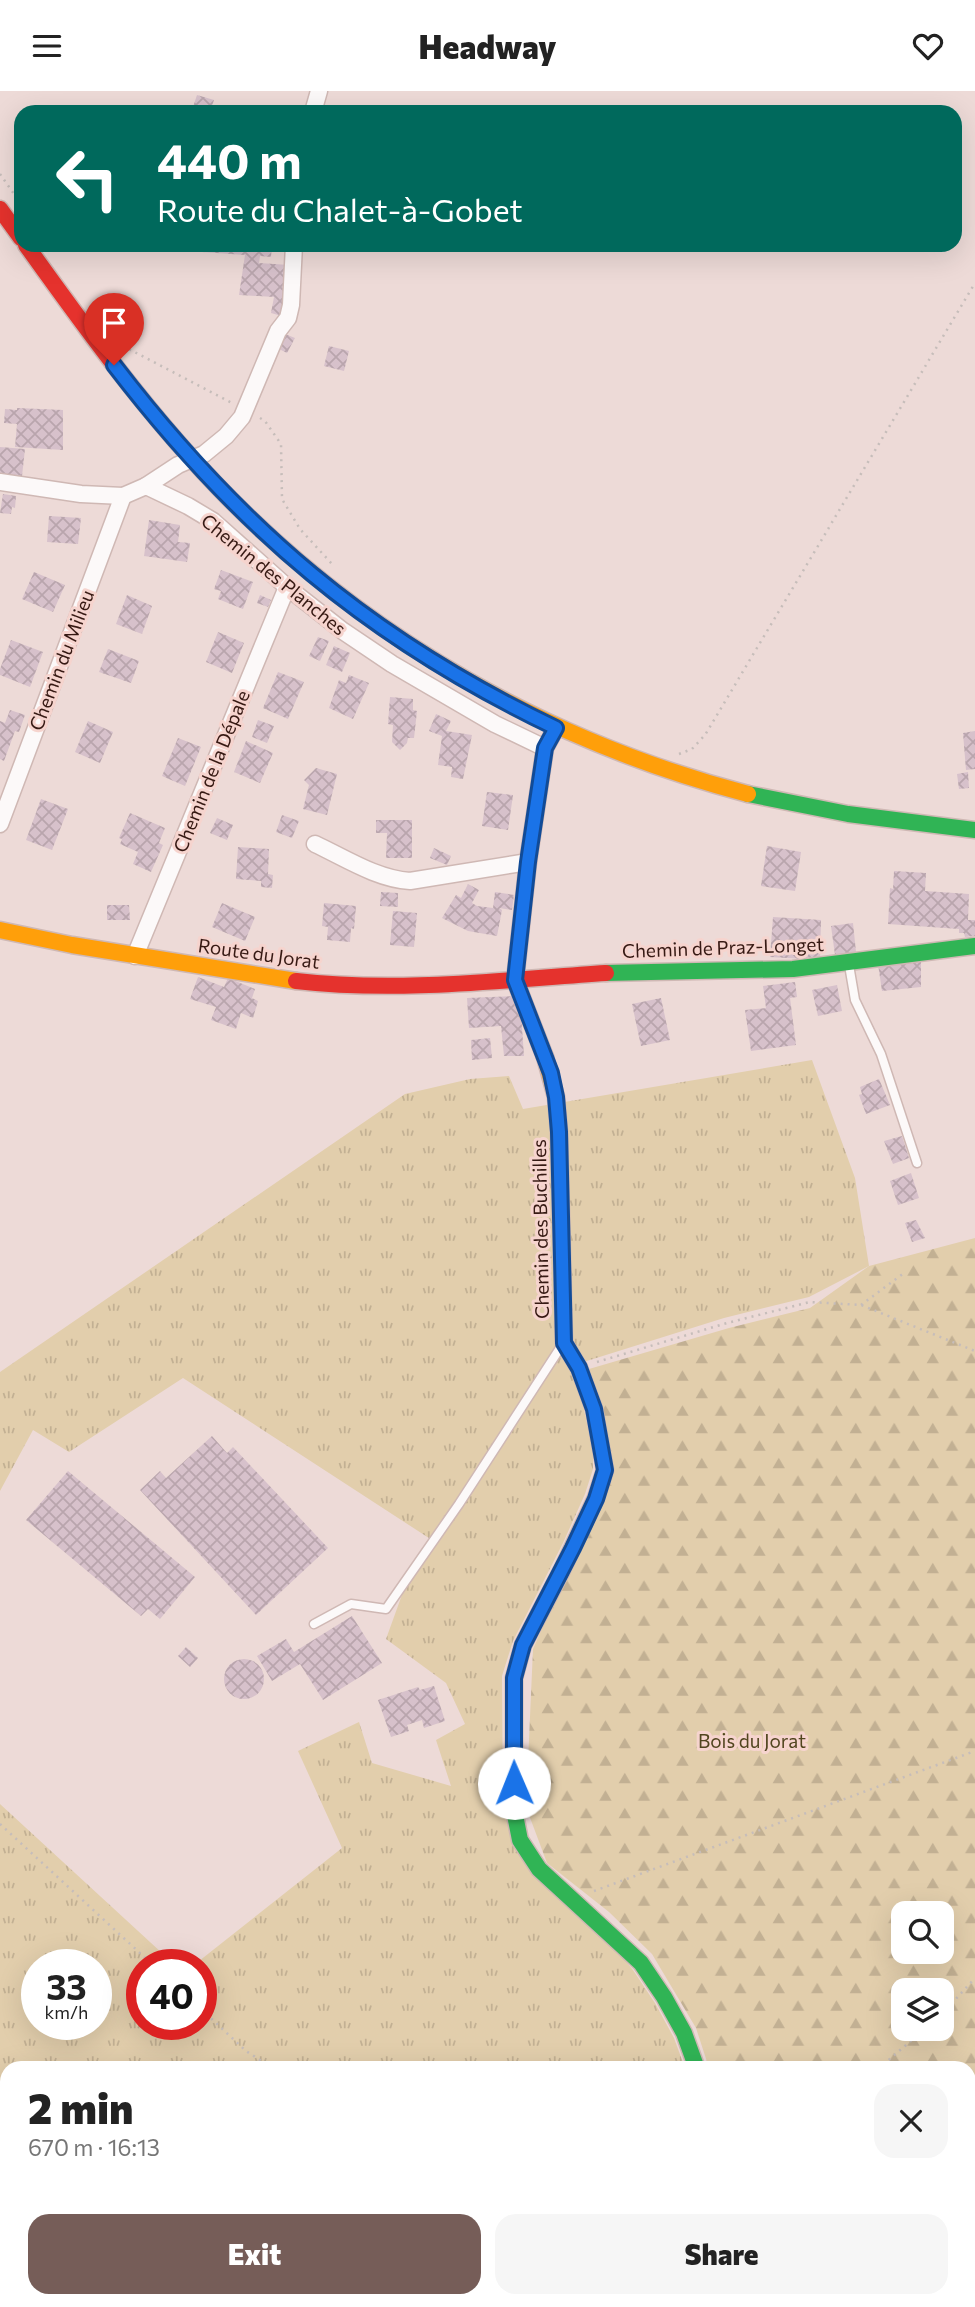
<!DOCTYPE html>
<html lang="en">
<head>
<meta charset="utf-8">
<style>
  body { margin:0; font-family:Commissioner,sans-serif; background:#f6f6f6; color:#222; height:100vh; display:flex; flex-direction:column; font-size:26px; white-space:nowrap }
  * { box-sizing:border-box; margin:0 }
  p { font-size:23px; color:#767676 }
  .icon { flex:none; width:38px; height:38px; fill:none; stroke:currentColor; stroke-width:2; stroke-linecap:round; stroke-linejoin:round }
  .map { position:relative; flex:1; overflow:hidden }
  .panel { position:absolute; left:0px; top:1970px; width:976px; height:247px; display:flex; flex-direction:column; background:#fff; border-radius:21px 21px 0 0; box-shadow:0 7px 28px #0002 }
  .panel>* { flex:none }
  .banner { position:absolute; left:14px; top:14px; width:948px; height:147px; border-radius:21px; box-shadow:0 7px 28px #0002; background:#00695c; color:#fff; overflow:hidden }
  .controls { position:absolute; left:891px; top:1810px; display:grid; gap:14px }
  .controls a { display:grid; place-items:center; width:63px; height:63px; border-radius:14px; background:#fff; box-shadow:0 7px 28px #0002; font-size:35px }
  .speed { position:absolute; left:21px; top:1858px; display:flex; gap:14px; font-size:35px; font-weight:700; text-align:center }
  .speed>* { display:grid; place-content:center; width:91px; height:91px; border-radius:50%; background:#fff; box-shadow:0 7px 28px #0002; line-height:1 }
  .speed small { font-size:18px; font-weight:400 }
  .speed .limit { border:10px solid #d22; background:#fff; color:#111 }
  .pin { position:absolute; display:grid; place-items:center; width:60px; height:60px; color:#fff; margin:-72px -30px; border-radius:50% 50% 50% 0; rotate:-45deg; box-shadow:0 0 7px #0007 }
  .pin .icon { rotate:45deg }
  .me { position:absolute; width:77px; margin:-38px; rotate:359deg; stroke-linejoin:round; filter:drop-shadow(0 0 5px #0008) }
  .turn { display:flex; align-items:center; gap:24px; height:147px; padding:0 28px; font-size:32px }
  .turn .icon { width:91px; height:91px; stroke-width:2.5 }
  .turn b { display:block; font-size:49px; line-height:60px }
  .round { display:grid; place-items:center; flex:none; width:74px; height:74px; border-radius:21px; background:#f6f6f6 }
  .overview { display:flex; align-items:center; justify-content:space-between; height:119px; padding:0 28px }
  h1 { font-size:42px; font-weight:800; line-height:52px }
  .button { display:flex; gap:14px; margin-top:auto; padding:14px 28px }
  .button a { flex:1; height:80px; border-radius:21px; background:#765d58; color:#fff; font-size:28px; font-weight:800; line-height:80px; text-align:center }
  .button a+a { background:#f6f6f6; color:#222 }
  header { display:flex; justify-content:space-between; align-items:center; height:91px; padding:0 28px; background:#fff; font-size:32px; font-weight:800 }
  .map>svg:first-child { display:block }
  .grass { fill:url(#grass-tufts); fill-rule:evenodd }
  .forest { fill:url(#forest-firs); fill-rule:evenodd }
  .building { fill:url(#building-cross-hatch) }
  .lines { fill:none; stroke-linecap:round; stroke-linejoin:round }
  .lane-casing { stroke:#cfb8b4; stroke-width:11 }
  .street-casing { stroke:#cfb8b4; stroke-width:19 }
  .fast-casing { stroke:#cfb8b4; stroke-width:19 }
  .slow-casing { stroke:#cfb8b4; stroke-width:19 }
  .jam-casing { stroke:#cfb8b4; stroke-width:19 }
  .path { stroke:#c6bdba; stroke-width:2.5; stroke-dasharray:2 5; stroke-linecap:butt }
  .lane { stroke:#fcf9f9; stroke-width:8 }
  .street { stroke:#fcf9f9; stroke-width:16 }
  .fast { stroke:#30b455; stroke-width:16 }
  .slow { stroke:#ff9f0a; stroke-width:16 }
  .jam { stroke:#e5322d; stroke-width:16 }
  .route-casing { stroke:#114b97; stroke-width:18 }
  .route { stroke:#1a73e8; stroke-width:12 }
  .labels { text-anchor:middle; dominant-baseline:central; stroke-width:6; stroke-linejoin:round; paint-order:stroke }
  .street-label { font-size:19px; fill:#361913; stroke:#f6d4ce }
  .park-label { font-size:19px; fill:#51451f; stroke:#f6d4ce }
</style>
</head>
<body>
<header><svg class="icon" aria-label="menu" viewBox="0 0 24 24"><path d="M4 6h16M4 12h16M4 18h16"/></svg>Headway<svg class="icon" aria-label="heart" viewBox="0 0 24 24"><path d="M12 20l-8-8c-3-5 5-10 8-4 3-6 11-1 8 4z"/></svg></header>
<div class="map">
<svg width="975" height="2216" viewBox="0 0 975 2216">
  <defs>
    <pattern id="grass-tufts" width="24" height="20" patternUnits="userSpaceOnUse" patternTransform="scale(1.75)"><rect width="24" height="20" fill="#e2ceac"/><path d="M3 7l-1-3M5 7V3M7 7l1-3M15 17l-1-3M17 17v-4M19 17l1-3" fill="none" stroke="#c2b093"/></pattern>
    <pattern id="forest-firs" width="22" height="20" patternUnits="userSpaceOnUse" patternTransform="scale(1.75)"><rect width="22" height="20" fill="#e2ceac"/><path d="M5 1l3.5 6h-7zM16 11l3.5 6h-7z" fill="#c2b093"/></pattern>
    <pattern id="building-cross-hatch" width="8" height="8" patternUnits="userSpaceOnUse" patternTransform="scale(1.75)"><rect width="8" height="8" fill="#d7c1cb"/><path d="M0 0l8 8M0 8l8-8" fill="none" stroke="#b9a5ad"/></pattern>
  </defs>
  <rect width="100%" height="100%" fill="#eddad7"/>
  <g class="grass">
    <path d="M812,969l43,118 14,88 -60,31 -85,21 -150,47 19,85v19l-8,25 -22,49 -50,98 -11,35 1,135 130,159 22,33 19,35 11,30 -678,1v175l-7,5v-445l175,161h-33v60h59v-60h-7l148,-117 -44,-97 61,-29 13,41 79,23 -15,-46 29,-16 -19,-41 -60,-44 17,-47 32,-50 -252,-164 -114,74 -36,-22 -33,61v-119l405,-278 65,-15 39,-3 14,33zM37,1874h59v60h-59z"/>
    <path d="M171,2210h112l-15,6h-92z"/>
  </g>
  <g class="forest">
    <path d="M975,1147v1069h-707l15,-6h687v-232l-261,-1 -13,-40 -44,-74 -43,-42 -62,-49 -21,-56 7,-158 80,-181 -24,-99 140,-41 81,-20 59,-42zM903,1822h39v38h-39zM903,1899h39v38h-39z"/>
    <path d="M7,2153v57h164l5,6h-176v-58z"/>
  </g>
  <g class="building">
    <path d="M197,4l17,5 -4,12 -17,-5z"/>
    <path d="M189,154h83l-1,12 -11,-1 -1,7 31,2 -5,52 -14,-4 3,-16 -35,-2 6,-40 -57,-4z"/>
    <path d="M285,243l10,4 -8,15 -10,-5z"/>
    <path d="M329,255l20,5 -5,20 -20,-5z"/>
    <path d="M17,317l46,2v40l-48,-3 2,-23 -13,-1 1,-14 12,1z"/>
    <path d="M0,356l25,2 -3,27 -22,-2z"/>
    <path d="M3,403l13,2 -1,12 -3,-1 -1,7 -11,-1z"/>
    <path d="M49,425l32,2 -3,26 -31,-2z"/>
    <path d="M149,429l31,5 -2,17 12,1 -3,19 -43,-6z"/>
    <path d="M221,479l32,12 -10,27 -25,-10 3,-8 -7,-2z"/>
    <path d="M34,481l31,13 -12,27 -31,-13z"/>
    <path d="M127,504l25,11 -10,28 -26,-10z"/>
    <path d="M260,504l11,5 -3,7 -11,-4z"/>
    <path d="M218,541l26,11 -12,30 -26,-11z"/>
    <path d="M318,546l11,4 -9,20 -11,-5z"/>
    <path d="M11,549l32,12 -13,35 -30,-12v-6z"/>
    <path d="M334,555l16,7 -8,19 -16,-7z"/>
    <path d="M108,558l31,12 -8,22 -32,-11z"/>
    <path d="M278,581l26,10 -16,37 -25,-11z"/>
    <path d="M349,584l20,8 -16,36 -24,-11 10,-28 7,3z"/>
    <path d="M390,606l23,2v11l4,1 -3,27h-6l-1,5 -7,7 -8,-8 1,-17 -5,-1z"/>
    <path d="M10,619l15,5 -6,17 -4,-1 -11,30 -4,-2v-38l5,2z"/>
    <path d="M436,623l15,7 -5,10 26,4 -9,44 -12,-2 1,-10 -14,-2 4,-29 -13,-5z"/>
    <path d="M258,629l16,6 -7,17 -15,-6z"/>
    <path d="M88,630l25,11 -13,31 -25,-11z"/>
    <path d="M975,640v38l-9,1 -3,-37z"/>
    <path d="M178,647l23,9 -16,39 -23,-10z"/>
    <path d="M246,650l27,12 -13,30 -26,-11z"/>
    <path d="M316,677l21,6 -10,41 -24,-6 6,-24 -5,-5z"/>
    <path d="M968,681l1,16 -10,1 -2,-15z"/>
    <path d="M487,701l26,3 -5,35 -26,-4z"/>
    <path d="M41,708l27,10 -16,41 -26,-10z"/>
    <path d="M130,722l35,15 -6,15 4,2 -12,27 -18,-8 5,-12 -18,-8 2,-5 -3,-1z"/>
    <path d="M282,724l17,6 -7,17 -16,-6z"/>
    <path d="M217,727l16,7 -6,15 -17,-7z"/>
    <path d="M376,729h36v38h-26l1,-25h-11z"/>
    <path d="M767,755l34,6 -6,39 -34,-5z"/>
    <path d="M238,756l31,2 -1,25 5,1 -1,13 -11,-1v-6l-25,-2z"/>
    <path d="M434,757l17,8 -4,9 -17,-7z"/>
    <path d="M894,780l32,2 -1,18 44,3 -1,26h7v16l-10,1 -1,-4h-5v-4l-71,-5 2,-36 3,1z"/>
    <path d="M468,793l11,6 -7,13 5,3 16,2 2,-16 19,3 -2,15 -13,-2 3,2 -5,26 -29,-5 -26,-13 14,-23 5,3z"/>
    <path d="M381,801l17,1v14l-18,-1z"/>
    <path d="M222,812l33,14 -10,24 -33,-14z"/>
    <path d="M324,812l32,3 -2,23 -3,-1 -1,14 -23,-2 1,-13 -6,-1z"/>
    <path d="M107,814h22l1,15h-23z"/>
    <path d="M393,820l24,2 -3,34 -24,-2z"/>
    <path d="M773,826l48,3 -1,40 -50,-3z"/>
    <path d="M853,832l3,29 -21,3 -4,-29z"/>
    <path d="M921,867v29l-39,4 -4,-27z"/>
    <path d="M198,886l26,10 4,-9 27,11 -3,9 6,3 -5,17 -12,-5 -5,16 -25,-9 5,-13 -26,-8z"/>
    <path d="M795,891l2,15 -7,1 6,47 -45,6 -6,-41 21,-2 -3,-22z"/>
    <path d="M837,894l5,26 -24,5 -6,-26z"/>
    <path d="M514,905l7,17 3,43h-20l-3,-30 -32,2 -2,-30z"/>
    <path d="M661,907l9,42 -29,6 -9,-42z"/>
    <path d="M490,947l2,20 -20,2 -1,-20z"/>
    <path d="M879,988l11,26 -24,9 -7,-19 3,-1 -2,-7z"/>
    <path d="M902,1045l7,22 -16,6 -9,-23z"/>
    <path d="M911,1082l8,25 -21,7 -8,-24z"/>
    <path d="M916,1129l9,18 -13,4 -7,-19z"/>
    <path d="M212,1345l15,17 6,-6 95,101 -72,67 -116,-125 20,-19 6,7z"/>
    <path d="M68,1380l127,106 -35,42 -12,-10 -7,7 -115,-96z"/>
    <path d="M352,1525l30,47 -59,37 -23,-36 -28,17 -15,-25 29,-17 8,13z"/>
    <path d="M186,1556l12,11 -8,9 -12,-11z"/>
    <circle cx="244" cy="1588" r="20"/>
    <path d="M434,1595l11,35 -21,7 -2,-8 -15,5 2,6 -18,6 -13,-37 40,-13 2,3z"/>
  </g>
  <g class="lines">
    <defs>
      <g id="lane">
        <path d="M849,874l6,35 26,54 36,109"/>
        <path d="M314,1533l37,-20 35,5 73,-105 103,-159"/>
      </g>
      <g id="street">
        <path d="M313,21l6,-21"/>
        <path d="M0,391l81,12 42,2 23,-10 42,20 25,15 74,66 56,44 49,33 103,60 50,24"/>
        <path d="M146,395l32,-21 26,-11 22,-18 16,-19 36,-86 10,-13 3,-13 3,-60"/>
        <path d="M0,733l123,-328"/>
        <path d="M315,753c30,14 62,35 95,37l118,-19"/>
        <path d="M135,865l152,-369"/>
        <path d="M680,2210v6"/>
        <path d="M456,2216l7,-6"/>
      </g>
      <g id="fast">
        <path d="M748,703l100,20 127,16"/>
        <path d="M606,882l187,-4 182,-23"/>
        <path d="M545,966l-30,-77 13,-118 17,-114 11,-20"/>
        <path d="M561,1481l-38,73 -9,33v132l6,30 19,29 102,94 23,34 20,36 13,36"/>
      </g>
      <g id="slow">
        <path d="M228,406c145,146 322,245 520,297"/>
        <path d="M0,839l72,15 224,36"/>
        <path d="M545,966l11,40 3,35 5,211 15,25 15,41 11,61 -9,28 -35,74"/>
      </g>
      <g id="jam">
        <path d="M0,118l21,29"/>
        <path d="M26,154c63,88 126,175 202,252"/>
        <path d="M296,890c103,12 206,-1 310,-8"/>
      </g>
    </defs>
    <use href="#lane" class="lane-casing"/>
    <use href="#street" class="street-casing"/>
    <use href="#fast" class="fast-casing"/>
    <use href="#slow" class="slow-casing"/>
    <use href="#jam" class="jam-casing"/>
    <g class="path">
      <path d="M0,83l14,20"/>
      <path d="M123,255l109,57"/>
      <path d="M260,327l5,3 16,23 1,55 18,30 32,35"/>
      <path d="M679,663l13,-5 13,-14 270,-452"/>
      <path d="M861,1214l43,-32"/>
      <path d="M597,1271l130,-39 83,-21 51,3 114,46"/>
      <path d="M0,1733l153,141"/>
      <path d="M594,1800l381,-140"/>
      <path d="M201,1918l45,42 28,18"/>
      <path d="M942,1923l33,-36"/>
      <path d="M878,1978l48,-41"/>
      <path d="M949,2210l19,6"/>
    </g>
    <use href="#lane" class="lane"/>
    <use href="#street" class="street"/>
    <use href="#fast" class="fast"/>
    <use href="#slow" class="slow"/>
    <use href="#jam" class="jam"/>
  </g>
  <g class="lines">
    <defs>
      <path id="route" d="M114,274c125,163 256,274 442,363l-11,20 -17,114 -13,118 36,93 5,24 3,35 5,211 15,25 15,41 11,61 -9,29 -23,49 -50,97 -9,33v105"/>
    </defs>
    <use href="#route" class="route-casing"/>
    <use href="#route" class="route"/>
  </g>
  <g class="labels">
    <g class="street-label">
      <text transform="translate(274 483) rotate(39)">Chemin des Planches</text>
      <text transform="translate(61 569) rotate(-69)">Chemin du Milieu</text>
      <text transform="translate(211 680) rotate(-68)">Chemin de la Dépale</text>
      <text transform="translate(723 856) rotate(-2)">Chemin de Praz-Longet</text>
      <text transform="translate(259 862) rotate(8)">Route du Jorat</text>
      <text transform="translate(540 1138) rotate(-91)">Chemin des Buchilles</text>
    </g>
    <g class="park-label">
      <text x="752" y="1649">Bois du Jorat</text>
    </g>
  </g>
</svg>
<div class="controls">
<a><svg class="icon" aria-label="search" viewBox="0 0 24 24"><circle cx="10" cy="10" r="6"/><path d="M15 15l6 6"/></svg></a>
<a><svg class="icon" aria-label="layers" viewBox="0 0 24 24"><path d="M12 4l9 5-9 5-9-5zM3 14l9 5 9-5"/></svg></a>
</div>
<div class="speed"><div>33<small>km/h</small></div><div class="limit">40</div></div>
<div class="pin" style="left:114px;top:274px;background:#d93025"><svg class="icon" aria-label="arrive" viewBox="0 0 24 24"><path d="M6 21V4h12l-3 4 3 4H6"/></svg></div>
<svg class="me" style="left:514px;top:1692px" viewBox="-20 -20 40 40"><circle r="19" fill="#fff"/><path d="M0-13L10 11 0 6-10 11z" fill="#1a73e8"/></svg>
<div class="banner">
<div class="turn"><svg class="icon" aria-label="left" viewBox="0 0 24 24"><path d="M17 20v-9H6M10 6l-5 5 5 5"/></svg><div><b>440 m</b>Route du Chalet-à-Gobet</div></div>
</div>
<section class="panel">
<div class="overview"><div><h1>2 min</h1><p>670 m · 16:13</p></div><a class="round"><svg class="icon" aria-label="close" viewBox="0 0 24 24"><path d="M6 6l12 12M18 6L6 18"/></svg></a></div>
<div class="button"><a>Exit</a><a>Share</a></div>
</section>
</div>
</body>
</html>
